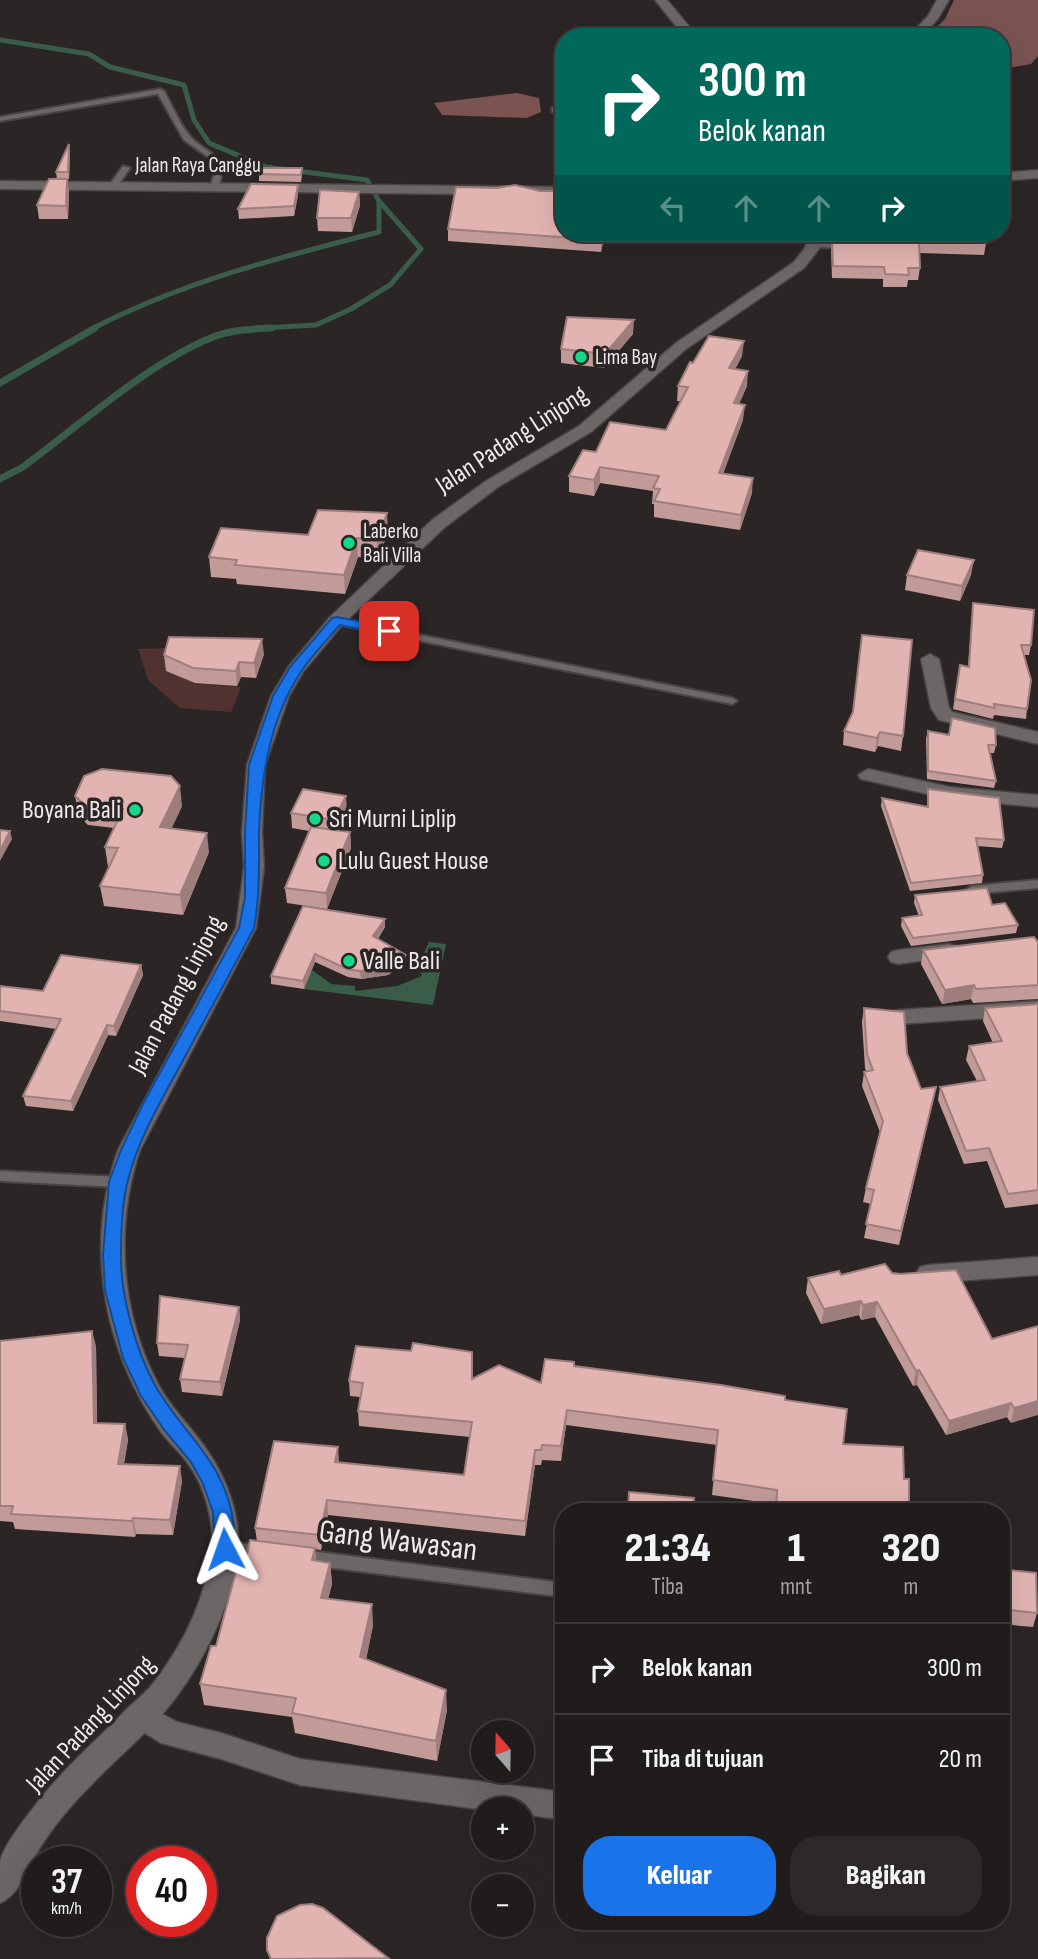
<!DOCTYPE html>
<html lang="id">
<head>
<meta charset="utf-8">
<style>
  body { margin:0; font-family:"Sofia Sans Condensed",sans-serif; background:#2d2929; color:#f1f3f6; height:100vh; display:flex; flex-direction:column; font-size:26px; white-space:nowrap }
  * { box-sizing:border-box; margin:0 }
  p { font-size:23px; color:#a2a1a3 }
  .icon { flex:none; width:38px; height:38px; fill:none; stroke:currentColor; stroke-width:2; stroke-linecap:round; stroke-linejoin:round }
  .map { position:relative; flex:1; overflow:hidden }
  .sheet { position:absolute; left:555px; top:1503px; width:455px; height:427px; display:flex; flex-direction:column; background:#201c1c; border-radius:28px; box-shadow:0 7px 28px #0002,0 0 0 2px #3d3a3b }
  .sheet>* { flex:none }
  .guide { position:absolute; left:555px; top:28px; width:455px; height:214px; border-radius:28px; box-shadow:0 7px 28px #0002,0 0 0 2px #3d3a3b; background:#00695c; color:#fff; overflow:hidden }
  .needle { width:46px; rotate:340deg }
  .fabs { position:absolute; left:471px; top:1720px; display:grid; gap:14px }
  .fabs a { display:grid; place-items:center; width:63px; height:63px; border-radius:50%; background:#201c1c; box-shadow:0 7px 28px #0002,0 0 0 2px #3d3a3b; font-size:35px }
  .speed { position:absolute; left:21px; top:1846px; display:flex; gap:14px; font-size:35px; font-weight:700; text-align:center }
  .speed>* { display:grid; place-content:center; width:91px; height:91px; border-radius:50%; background:#201c1c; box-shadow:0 7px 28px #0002,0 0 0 2px #3d3a3b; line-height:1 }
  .speed small { font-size:18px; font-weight:400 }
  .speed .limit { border:10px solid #d22; background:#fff; color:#111 }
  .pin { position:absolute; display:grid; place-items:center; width:60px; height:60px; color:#fff; margin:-30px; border-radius:14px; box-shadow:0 4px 10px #0006 }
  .me { position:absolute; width:77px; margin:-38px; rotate:356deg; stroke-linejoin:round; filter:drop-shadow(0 0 5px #0008) }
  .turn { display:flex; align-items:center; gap:24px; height:147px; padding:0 28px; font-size:32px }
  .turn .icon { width:91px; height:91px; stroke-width:2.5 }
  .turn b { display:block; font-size:49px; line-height:60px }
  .lanes { display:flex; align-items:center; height:66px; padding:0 28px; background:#0003; justify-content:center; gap:35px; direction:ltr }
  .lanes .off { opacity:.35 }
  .eta { display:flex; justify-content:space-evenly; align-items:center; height:119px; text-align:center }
  .eta b { font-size:42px; font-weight:800; line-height:49px }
  .action { display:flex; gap:14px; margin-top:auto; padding:14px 28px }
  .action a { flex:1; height:80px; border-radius:28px; background:#1a73e8; color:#fff; font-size:28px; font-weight:800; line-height:80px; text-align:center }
  .action a+a { background:#2d2929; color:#f1f3f6 }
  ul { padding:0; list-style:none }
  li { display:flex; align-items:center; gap:21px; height:91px; padding:0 28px; border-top:2px solid #3d3a3b }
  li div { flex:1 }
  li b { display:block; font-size:26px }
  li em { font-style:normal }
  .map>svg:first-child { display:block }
  .green { fill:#523230 }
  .forest { fill:#7b5452 }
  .water { fill:#3a5d49 }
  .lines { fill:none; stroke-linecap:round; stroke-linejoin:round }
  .stream-far1 { stroke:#3a5d49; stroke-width:5 }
  .stream { stroke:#3a5d49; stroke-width:7 }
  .lane-casing { stroke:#484443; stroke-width:4 }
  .street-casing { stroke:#484443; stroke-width:3 }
  .secondary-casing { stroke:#484443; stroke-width:3 }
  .lane { fill:#6d6666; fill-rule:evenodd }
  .street { fill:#6d6666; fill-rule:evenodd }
  .secondary { fill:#6d6666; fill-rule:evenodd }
  .wall { fill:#c29b98 }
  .shaded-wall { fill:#9e7e7c }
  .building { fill:#e1b4b1; stroke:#9e7e7c; stroke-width:2 }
  .route { fill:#1a73e8; stroke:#114b97; stroke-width:2 }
  .poi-dot { fill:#13d989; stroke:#2b2625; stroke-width:2.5 }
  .labels { text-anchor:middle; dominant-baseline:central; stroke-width:7; stroke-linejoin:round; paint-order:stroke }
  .far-street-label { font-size:21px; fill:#eeeaea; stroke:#2b2625 }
  .far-poi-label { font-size:21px; fill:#eeeaea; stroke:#2b2625; text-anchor:start }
  .street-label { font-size:26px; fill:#eeeaea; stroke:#2b2625 }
  .poi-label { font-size:26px; fill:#eeeaea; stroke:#2b2625; text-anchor:start }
  .near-street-label { font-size:32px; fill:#eeeaea; stroke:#2b2625 }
</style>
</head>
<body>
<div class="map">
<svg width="1038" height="1959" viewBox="0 0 1038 1959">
  <rect width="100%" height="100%" fill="#2b2625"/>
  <path class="green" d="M172,648l23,35 46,4 -10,25 -51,-4 -32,-28 -10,-31z"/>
  <g class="forest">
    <path d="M954,0h84v56l-7,8 -30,5v-32h-74l18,-18z"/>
    <path d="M517,93l22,5 2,14 -14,6 -85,-3 -8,-12z"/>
  </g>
  <path class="water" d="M429,942l17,2 -13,61 -129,-16 8,-19 19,14 24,2v5l42,-5 25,-10 -4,-10z"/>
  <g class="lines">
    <g class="stream-far1">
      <path d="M0,40l89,14 21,13 74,18 10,35 15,23 57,24 101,13 12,21v31c-98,25 -197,50 -287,97"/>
      <path d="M245,329l71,-4 35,-16 39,-24 31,-36 -42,-48"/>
    </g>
    <g class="stream">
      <path d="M0,383l95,-55"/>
      <path d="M0,479l23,-12c57,-42 125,-104 190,-130 18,-7 39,-8 58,-9"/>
    </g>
    <defs>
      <g id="lane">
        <path d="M160,89l4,2c8,14 15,32 25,44 17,21 42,17 29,53l-7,-2 4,-17 -2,-6 -5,-6 -24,-17 -26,-46 -158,27v-4z"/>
        <rect x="552" y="108" width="12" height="4"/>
        <path d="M123,166l7,2 -14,20h-6l-1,-2z"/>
        <path d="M810,243l36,1 4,2 -4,2 -33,-1h-3z"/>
        <path d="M336,618l396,80 5,3 -5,3 -400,-81 -1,-2z"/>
        <path d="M1038,880v8l-66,6 -6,-4 6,-4z"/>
        <path d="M0,1171l118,6 5,1 2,4 -2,4 -5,1 -118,-6z"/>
        <path d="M225,1542l38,4 5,2 3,5 -3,5 -5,2 -38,-4 -5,-2 -3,-5 3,-5z"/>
        <path d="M302,1550l262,33v14l-262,-33 -5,-2 -3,-5 3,-5z"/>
      </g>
      <g id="street">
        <path d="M655,0h12l31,37h-13z"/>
        <path d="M937,0h12l-12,20 -16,17h-13l20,-21z"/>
        <path d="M930,654l9,5 10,49 3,4 86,20v12l-99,-24 -8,-12 -10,-49z"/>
        <path d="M868,769l82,18 88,8v12l-88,-8 -89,-20 -3,-4z"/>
        <path d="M949,944l7,2 3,5 -3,5 -58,8 -7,-2 -3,-5 3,-5 7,-2z"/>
        <path d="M1038,1001v14l-140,9 -8,-2 -3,-5 3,-5 8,-2z"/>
        <path d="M1038,1257v18l-110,8 -8,-2 -4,-7 4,-7 8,-2z"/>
        <path d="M140,1702l37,20 44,11 79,26 264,33v28l-42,-6v-4h-36l-186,-25 -79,-26 -60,-16 -31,-19 -4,-9 4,-9z"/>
      </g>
      <g id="secondary">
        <path d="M1038,170v8l-37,3v-8z"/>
        <path d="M0,181l564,6v8l-564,-6z"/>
        <path d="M809,233h14l-4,16 -15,19 -118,81 -95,83 -93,55 -54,41 -102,97 -39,47 -14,24 -24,69 -3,67 2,35 -8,61 -116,222c-25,75 -20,160 17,232 13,26 34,44 50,68 19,27 34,66 31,100 -5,52 -32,108 -64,150 -23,30 -55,56 -81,83 -18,18 -34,36 -48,57 -14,19 -23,54 -45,63 0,-12 0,-30 0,-42 4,-16 24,-41 34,-54 26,-35 61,-65 91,-96 10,-10 22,-19 30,-30 29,-38 51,-83 56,-131 4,-27 -6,-63 -22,-85 -8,-12 -19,-21 -28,-33 -58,-82 -77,-187 -43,-282l118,-222 8,-61 -2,-35 5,-67 24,-69 18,-30 41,-49 102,-97 54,-39 93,-55 97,-83 118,-81 11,-14z"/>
      </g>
    </defs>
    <use href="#lane" class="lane-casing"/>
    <use href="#street" class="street-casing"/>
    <use href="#secondary" class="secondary-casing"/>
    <use href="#lane" class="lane"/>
    <use href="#street" class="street"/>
    <use href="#secondary" class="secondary"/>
  </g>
  <g class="wall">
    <path d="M70,151l-1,28h-12l-1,-7z"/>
    <path d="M259,174l43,1 -1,7 -42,-1z"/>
    <path d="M67,179l2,13 -1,27h-29l-2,-14z"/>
    <path d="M298,185v10l-4,21 -55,3 -1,-10z"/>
    <path d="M540,191l65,42 -4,19 -153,-11v-12z"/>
    <path d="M359,192l1,13 -8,27 -34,-1 -1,-13z"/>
    <path d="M830,233h152l4,10 -2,12 -65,-2 1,15 -2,12h-10l-1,7h-24v-8l-51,-1 -1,-28 1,-9h-2z"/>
    <path d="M633,334l-29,34 -43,-5v-14z"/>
    <path d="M742,356l-7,13 12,17 -8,18 4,16 -20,53 29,20 -12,37 -86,-13v-13h-2l1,-13 -53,-8 -6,13 -25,-4v-16l27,-24 70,-22 15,-29h-4l1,-15 15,-23z"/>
    <path d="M388,532l-10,27 -20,-2 -13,37 -108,-10 -1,-5 -25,-2 -2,-20 99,-22z"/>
    <path d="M907,575h64l-11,26 -55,-11z"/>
    <path d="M973,603l58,42 -2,10h-5l3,54 -1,10 -32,-4 -1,4 -40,-10 7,-44 8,2z"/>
    <path d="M264,654l-8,24 -15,-1 -4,9 -42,-3 -29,-12 -2,-16z"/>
    <path d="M853,712l50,24 -2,15 -23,-5 -3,6 -32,-7 1,-14z"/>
    <path d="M928,731l68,14 -2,8h-4l6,28 -2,7 -67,-9 -1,-40z"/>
    <path d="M928,789l76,51 -2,8 -25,-2 6,29 -1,8 -72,8 -29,-85 1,-8 45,9z"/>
    <path d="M75,796l107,10 -11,23 38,23 -26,63 -79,-9 -4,-20 9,-19h-1l-3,-20 9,-19 -26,-3 -9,-9z"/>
    <path d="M347,812l-9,19 12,1 1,16 -24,61 -40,-6 -2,-15 24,-57 -17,-3 -1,-15z"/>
    <path d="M915,895l77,10 26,20 -2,8 -105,13 -10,-20 1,-8 17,-2 -5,-13z"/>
    <path d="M303,906l82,21 -7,12 28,24 -18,12 -27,4 -13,-2 -33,-15 -11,27 -33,-5v-8z"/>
    <path d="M1038,942v57l-65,4 -2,-4 -29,5 -21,-40 2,-14z"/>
    <path d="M141,965l2,10 -27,61 -8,-1 -35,76 -47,-5 -3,-10 33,-67 -56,-8v-35l43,5z"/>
    <path d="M1038,1004v200l-33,4 -18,-47 -23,3 -26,-64 2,-13 37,-6 -11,-21 3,-14 24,-3 -10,-22 2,-13z"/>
    <path d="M864,1008l43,45 14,36 12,12 -34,144 -35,-7 7,-34 -8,-2 3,-14 14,-56 -18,-46 2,-14 2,-1 -1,-3 -3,-46z"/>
    <path d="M892,1273l100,66 46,-13 -27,97 -4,-6 -61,18 -29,-50 -4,1 -38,-69 -14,3 -2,-5 -38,9 -15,-31 2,-15 33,-3z"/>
    <path d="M239,1307l1,13 -18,76 -40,-4 -2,-13 5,-21 -26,-2 -2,-13z"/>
    <path d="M0,1341l96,5 1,78h28l3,16 -4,24 58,17 -9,54 -37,-1 -1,3 -120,-8 -2,-7 -13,-1z"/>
    <path d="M574,1366l211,34 58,44 61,35 5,24 -1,9h-134l1,-8 -63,-9 5,-50 -151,-20 -5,36 -19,-1 -1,5h-6l-10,71 -197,-21 -7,35 -6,-1 1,12 14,2 2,21 -4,15 45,26 -7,35 81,50 -10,51 -142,-28 -3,-16 -88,-12 -4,-21 16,-38 31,-92 10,-13 -2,-13 84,-65 125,12 6,-38 -111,-11 -1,-15 2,-14 -10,-1 -1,-15 123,-2 69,4z"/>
    <path d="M1001,1569l36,44 -4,14 -32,-3z"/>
  </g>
  <g class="shaded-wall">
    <path d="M69,144l1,7 -1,28 -1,-7z"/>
    <path d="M67,179l2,13 -1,27 -2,-13z"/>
    <path d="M298,185v10l-4,21v-10z"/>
    <path d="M359,192l1,13 -8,27 -1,-14z"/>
    <path d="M603,233h2l-4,19v-12z"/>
    <path d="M634,320l-1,14 -29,34 1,-14z"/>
    <path d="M744,341l-2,15 -14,27 1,-15z"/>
    <path d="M748,371l-1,15 -15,33 2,-16z"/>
    <path d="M745,405l-2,15 -25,68 1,-15z"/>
    <path d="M600,467v16l-6,13v-16z"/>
    <path d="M753,478l-1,15 -12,37 1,-15z"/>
    <path d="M387,513l1,19 -10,27 -1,-19z"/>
    <path d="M357,538l1,19 -13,37 -1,-19z"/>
    <path d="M974,560l-3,15 -11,26 2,-15z"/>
    <path d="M262,639l2,15 -8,24 -2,-15z"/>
    <path d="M239,662l2,15 -4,9 -1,-15z"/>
    <path d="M880,732l-2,14 -3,6 2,-14z"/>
    <path d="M180,786l2,20 -19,41 -3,-20z"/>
    <path d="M346,796l1,16 -12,23 -1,-15z"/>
    <path d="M10,831l2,8 -12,22v-10z"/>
    <path d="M350,832l1,16 -24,61 -1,-16z"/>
    <path d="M207,833l2,19 -26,63 -3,-20z"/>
    <path d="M385,919v8l-11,17 -1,-8z"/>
    <path d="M315,954v8l-11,27 -1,-8z"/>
    <path d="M406,955v8l-18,12 -27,4 -1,-8z"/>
    <path d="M141,965l2,10 -27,61 -2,-10z"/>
    <path d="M974,985l-3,14 -29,5 3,-14z"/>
    <path d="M107,1025l1,10 -35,76 -2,-10z"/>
    <path d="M936,1087l-3,14 -34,144 2,-14z"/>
    <path d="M861,1301l-2,14 -38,9 3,-15z"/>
    <path d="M877,1302l-2,15 -14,3 2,-15z"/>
    <path d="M239,1307l1,13 -18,76 -2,-14z"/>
    <path d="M92,1331l4,15 1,93 -3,-16z"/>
    <path d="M919,1370l-2,15 -4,1 3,-15z"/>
    <path d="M1038,1401v14l-27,8 3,-15z"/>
    <path d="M1011,1403l-4,14 -61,18 3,-14z"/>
    <path d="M567,1410l-1,15 -5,36v-15z"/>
    <path d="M125,1424l3,16 -7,39 -3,-15z"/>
    <path d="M338,1447l1,15 -3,15 -1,-15z"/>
    <path d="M535,1450v15l-10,71v-15z"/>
    <path d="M180,1466l2,15 -9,54 -3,-15z"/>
    <path d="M327,1500l1,15 -7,35 -1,-15z"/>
    <path d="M133,1518l3,16 -1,3 -3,-16z"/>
    <path d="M315,1548l2,21 -5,-9z"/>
    <path d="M330,1563l2,21 -9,35 -2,-21z"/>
    <path d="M372,1604l1,21 -11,53 -2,-21z"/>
    <path d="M446,1690l1,20 -10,51 -1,-20z"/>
  </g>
  <g class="building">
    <path d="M69,144l-1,28h-12z"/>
    <path d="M262,168h40l-1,7 -42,-1z"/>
    <path d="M49,179h18l-1,27 -29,-1z"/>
    <path d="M251,184l47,1 -4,21 -56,3z"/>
    <path d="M515,185l25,6h24v42h39l-2,7 -153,-11 8,-42 41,1z"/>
    <path d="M320,190l39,2 -8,26h-34z"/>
    <path d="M927,233h55l4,10 -67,-2 1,27h-12l1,7 -24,-1 -1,-7 -51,-1 -1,-28 92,3 7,-6z"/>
    <path d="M567,317l67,3 -29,34 -44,-5z"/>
    <path d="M709,336l35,5 -15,27 19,3 -14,32 11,2 -26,68 34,5 -12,37 -87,-14 6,-12 -7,-1 6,-12 -59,-9 -6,13 -25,-4 14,-26 13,2 14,-30 56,8 22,-43 -10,-1 12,-24 3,1z"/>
    <path d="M318,510l69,3 -10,27 -20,-2 -13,37 -109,-10 2,-5 -28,-3 12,-29 87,7z"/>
    <path d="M918,550l56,10 -12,26 -55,-11z"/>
    <path d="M973,603l61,7 -3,35h-10l10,35 -4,29 -33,-5 1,4 -40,-9 5,-34 9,2z"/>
    <path d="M862,635l50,5 -9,96 -23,-4 -3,6 -33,-7 9,-19z"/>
    <path d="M169,637l93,2 -8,24 -15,-1 -3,9 -43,-3 -29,-13z"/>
    <path d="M952,718l43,10 1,17h-8l8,36 -68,-10v-40l21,4z"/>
    <path d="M102,769l69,7 9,10 -20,41 47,6 -27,62 -80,-9 18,-38 -13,-1 18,-38 -38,-4 -10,-9 9,-20z"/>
    <path d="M303,789l43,7 -12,24 -43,-7z"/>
    <path d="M928,789l71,9 5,42 -28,-2 7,37 -72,8 -29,-85 46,9z"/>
    <path d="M311,827l39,5 -24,61 -41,-5z"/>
    <path d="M0,830l10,1 -10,20z"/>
    <path d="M987,888l5,17 13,-2 13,22 -105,13 -11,-20 20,-3 -7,-20z"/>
    <path d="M303,906l82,13 -12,17 33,19 -18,12 -28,4 -13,-2 -32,-15 -12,27 -32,-5z"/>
    <path d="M1034,937l4,5v43l-62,4 -2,-4 -29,5 -22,-40z"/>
    <path d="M61,955l80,10 -27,61 -7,-1 -36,76 -48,-5 38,-77 -61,-8v-25l43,5z"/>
    <path d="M1038,1004v186l-30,4 -19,-46 -23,3 -26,-64 45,-7 -16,-34 33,-5 -17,-33z"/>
    <path d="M864,1008l40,4 3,41 14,36 15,-2 -35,144 -35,-7 8,-34 -8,-2 17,-67 -19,-49 9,-2 -6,-16z"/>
    <path d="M885,1264l7,9 8,1 56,-4 36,69 46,-13v75l-24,7 -3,-5 -62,18 -30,-51 -3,1 -39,-69 -14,3 -2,-4 -37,8 -16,-31 31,-7 2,4z"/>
    <path d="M160,1296l79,11 -19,75 -40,-3 8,-34 -31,-2z"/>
    <path d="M92,1331l2,92 31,1 -7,40 62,2 -10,54 -37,-2 -1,3 -121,-7 2,-8h-13v-165z"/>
    <path d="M413,1343l59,9v27l27,-14 42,18 4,-24 29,3v4l147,19 64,11v4l62,9 -4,35 60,3 1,32h5v24l-17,-1v10h-116l1,-22 -64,-10 5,-50 -151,-20 -6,36 -19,-1 -1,5h-6l-10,71 -198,-21 -7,35 -65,-7 19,-87 64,6 -3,15 129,13 8,-53 -114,-11 5,-28 -14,-2 7,-35 55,5z"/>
    <path d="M629,1492l65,6 -1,14h-65z"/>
    <path d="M250,1540l65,8 -3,12 18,3 -9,35 51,6 -12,53 86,33 -10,51 -144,-28 4,-15 -96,-14 11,-38h5l25,-93 6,1z"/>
    <path d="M1001,1569l35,4 1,40 -36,-4z"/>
    <path d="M312,1904l11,4 65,50 -117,1 -4,-9v-12l10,-22 23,-11z"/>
  </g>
  <path class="route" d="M337,617l52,10 7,4 -7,4 -49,-10c-14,16 -30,32 -41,50 -30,47 -38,103 -40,158 0,33 1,63 -5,95 -24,46 -49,91 -73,136 -20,37 -43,75 -53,116 -6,22 -7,51 -7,74 -1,40 15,98 35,133 29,50 73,78 78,142 0,9 2,18 -2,26l-7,2 -7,-2 -3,-6 -2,-37 -10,-28 -12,-22 -26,-31 -24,-35 -18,-38 -18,-68 -2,-35 6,-73 12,-32 22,-46 96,-176 6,-31v-65l4,-67 24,-69 17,-29 42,-49z"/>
  <g class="poi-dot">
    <circle cx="581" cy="357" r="7"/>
    <circle cx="349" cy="543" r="7"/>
    <circle cx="135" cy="810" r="7"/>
    <circle cx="315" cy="819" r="7"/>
    <circle cx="324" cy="861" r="7"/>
    <circle cx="349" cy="961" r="7"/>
  </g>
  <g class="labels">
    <g class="far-street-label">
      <text x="198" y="165">Jalan Raya Canggu</text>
    </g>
    <g class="far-poi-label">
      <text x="595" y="357">Lima Bay</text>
      <text x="363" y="531">Laberko<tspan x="363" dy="24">Bali Villa</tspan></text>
    </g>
    <g class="street-label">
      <text transform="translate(512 440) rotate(-33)">Jalan Padang Linjong</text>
      <text transform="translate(177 995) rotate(-62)">Jalan Padang Linjong</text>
      <text transform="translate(91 1724) rotate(-47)">Jalan Padang Linjong</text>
    </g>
    <g class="poi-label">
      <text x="121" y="810" text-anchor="end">Boyana Bali</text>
      <text x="329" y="819">Sri Murni Liplip</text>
      <text x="338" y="861">Lulu Guest House</text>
      <text x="363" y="961">Valle Bali</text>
    </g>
    <g class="near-street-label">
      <text transform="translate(398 1541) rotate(7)">Gang Wawasan</text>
    </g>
  </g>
</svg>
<div class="fabs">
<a><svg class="needle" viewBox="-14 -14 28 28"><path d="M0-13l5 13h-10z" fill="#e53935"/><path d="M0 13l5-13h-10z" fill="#a2a1a3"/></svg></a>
<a>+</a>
<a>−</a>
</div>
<div class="speed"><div>37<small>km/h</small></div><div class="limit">40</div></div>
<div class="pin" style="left:389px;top:631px;background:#d93025"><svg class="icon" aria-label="arrive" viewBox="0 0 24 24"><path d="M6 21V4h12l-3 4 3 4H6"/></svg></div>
<svg class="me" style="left:225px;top:1549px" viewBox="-20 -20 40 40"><path d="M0-17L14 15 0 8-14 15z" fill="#1a73e8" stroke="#fff" stroke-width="4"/></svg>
<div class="guide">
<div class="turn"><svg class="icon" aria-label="right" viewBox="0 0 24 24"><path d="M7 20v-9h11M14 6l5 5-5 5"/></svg><div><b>300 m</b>Belok kanan</div></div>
<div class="lanes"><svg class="icon off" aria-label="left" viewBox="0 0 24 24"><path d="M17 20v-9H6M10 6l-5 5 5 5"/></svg><svg class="icon off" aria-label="ahead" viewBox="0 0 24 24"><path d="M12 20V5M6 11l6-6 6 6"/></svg><svg class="icon off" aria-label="ahead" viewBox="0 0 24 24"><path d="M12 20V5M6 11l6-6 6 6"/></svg><svg class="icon" aria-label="right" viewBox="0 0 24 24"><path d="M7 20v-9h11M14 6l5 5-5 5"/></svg></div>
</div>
<section class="sheet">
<div class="eta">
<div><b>21:34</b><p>Tiba</p></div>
<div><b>1</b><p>mnt</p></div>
<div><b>320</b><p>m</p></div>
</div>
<ul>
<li><svg class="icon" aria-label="right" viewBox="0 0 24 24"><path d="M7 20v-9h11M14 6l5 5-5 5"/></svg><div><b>Belok kanan</b></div><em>300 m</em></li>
<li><svg class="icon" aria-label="arrive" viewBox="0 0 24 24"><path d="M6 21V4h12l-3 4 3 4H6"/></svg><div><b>Tiba di tujuan</b></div><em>20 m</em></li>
</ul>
<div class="action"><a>Keluar</a><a>Bagikan</a></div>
</section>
</div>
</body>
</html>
